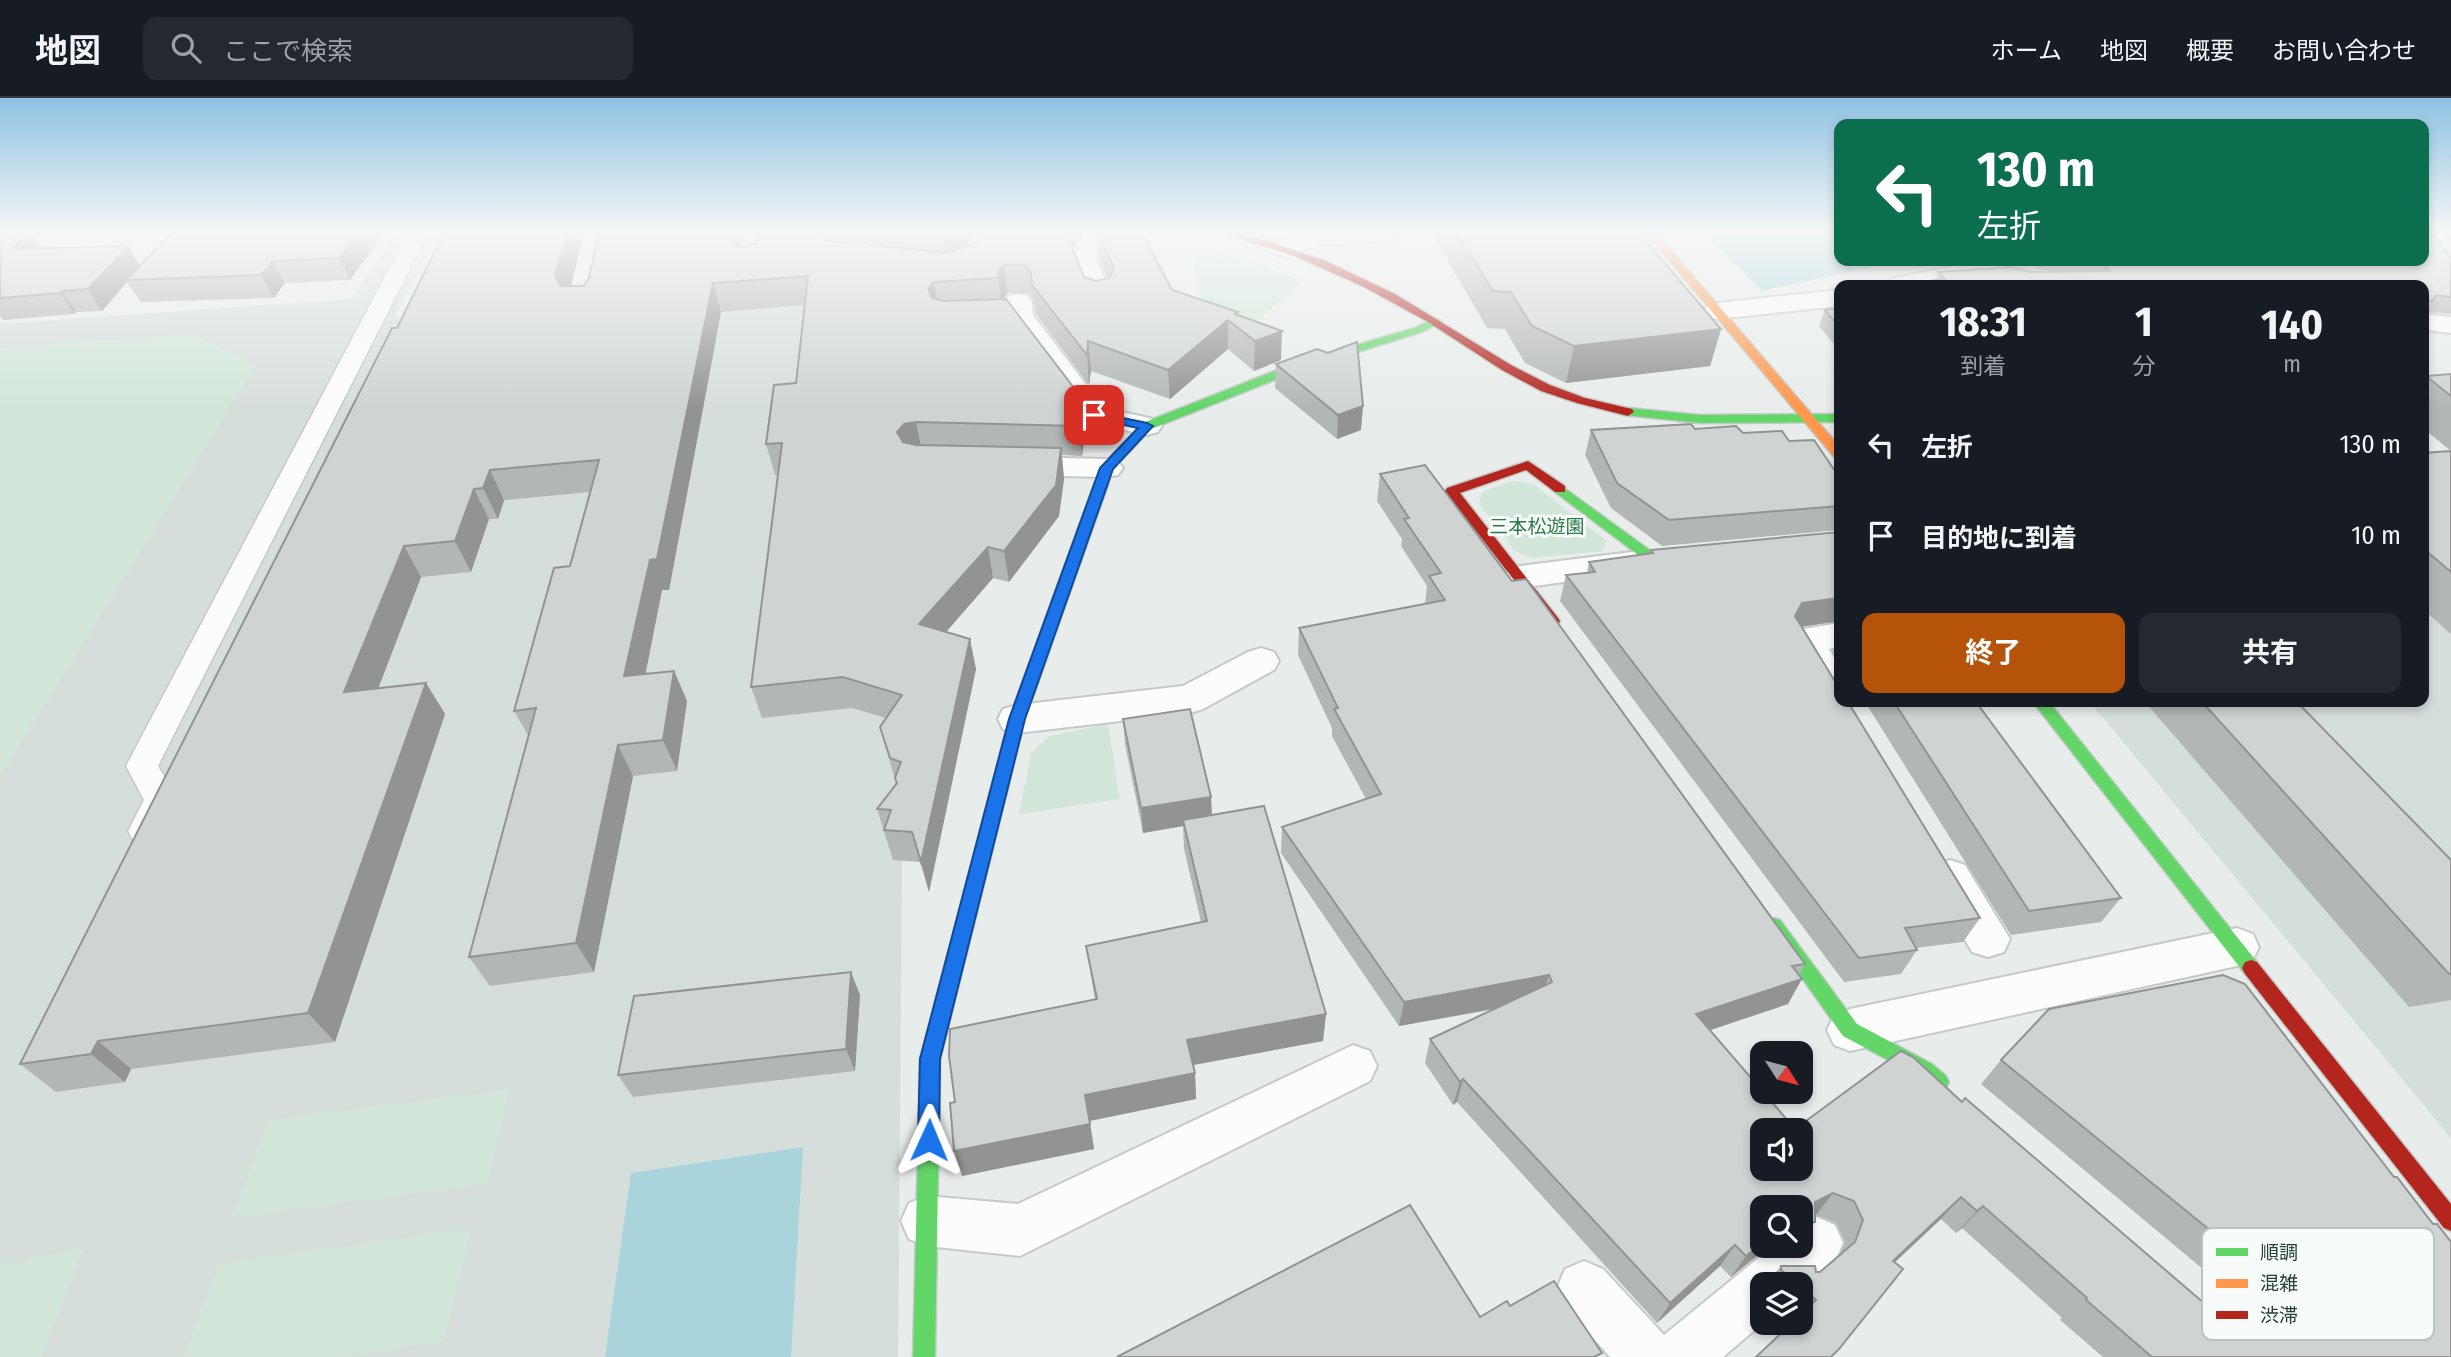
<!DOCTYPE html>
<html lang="ja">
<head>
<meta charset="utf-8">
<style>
  body { margin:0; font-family:"Fira Sans Condensed","Noto Sans JP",sans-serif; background:#242831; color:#f1f3f6; height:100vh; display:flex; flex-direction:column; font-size:26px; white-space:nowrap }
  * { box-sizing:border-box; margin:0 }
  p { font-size:23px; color:#9ea1a6 }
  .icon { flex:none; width:38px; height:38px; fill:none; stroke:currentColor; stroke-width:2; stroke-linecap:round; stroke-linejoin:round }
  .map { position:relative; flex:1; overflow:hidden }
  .sheet { position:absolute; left:1834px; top:182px; width:595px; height:427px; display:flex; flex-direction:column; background:#171b24; border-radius:14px; box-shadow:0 4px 10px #0003 }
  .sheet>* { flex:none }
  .top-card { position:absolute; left:1834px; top:21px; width:595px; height:147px; border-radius:14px; box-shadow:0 4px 10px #0003; background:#0b6e4f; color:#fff; overflow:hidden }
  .needle { width:46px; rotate:126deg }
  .buttons { position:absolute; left:1750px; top:943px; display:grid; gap:14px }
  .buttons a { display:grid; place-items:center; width:63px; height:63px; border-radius:14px; background:#171b24; box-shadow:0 4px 10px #0003; font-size:35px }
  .pin { position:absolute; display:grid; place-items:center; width:60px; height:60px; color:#fff; margin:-30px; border-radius:14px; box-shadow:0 4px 10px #0006 }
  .me { position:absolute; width:77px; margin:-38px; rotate:1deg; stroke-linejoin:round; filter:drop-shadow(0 0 5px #0008) }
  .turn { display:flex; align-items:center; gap:24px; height:147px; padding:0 28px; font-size:32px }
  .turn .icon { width:91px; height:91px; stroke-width:2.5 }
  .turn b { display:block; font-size:49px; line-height:60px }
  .eta { display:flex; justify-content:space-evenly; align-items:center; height:119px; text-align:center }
  .eta b { font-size:42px; font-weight:700; line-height:49px }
  .primary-button { display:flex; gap:14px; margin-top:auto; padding:14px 28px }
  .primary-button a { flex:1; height:80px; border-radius:14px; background:#b45309; color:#fff; font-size:28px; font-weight:700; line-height:80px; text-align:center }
  .primary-button a+a { background:#242831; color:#f1f3f6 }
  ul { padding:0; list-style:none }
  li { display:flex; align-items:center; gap:21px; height:91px; padding:0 28px }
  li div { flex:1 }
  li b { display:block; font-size:26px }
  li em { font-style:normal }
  header { display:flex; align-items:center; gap:42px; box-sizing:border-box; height:98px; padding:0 35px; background:#171b24; border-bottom:2px solid #363941 }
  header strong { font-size:33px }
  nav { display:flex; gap:38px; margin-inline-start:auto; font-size:24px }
  .search { width:490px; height:63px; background:#242831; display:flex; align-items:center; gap:18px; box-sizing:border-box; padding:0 24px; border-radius:14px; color:#9ea1a6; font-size:26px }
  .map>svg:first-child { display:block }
  .built { fill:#d6dedb }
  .green { fill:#d1e6d8 }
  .water { fill:#a9d4db }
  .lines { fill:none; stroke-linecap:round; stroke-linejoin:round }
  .lane-casing { stroke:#c5cac8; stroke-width:3 }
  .street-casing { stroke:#c5cac8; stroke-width:4 }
  .fast-casing { stroke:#c3cbc8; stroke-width:3 }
  .slow-casing { stroke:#c3cbc8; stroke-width:3 }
  .jam-casing { stroke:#c3cbc8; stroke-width:3 }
  .lane { fill:#fcfcfc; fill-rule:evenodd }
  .street { fill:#fcfcfc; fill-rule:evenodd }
  .fast { fill:#63d668; fill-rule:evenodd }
  .slow { fill:#ff974d; fill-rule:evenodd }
  .jam { fill:#b3261e; fill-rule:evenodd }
  .wall { fill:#b2b6b5 }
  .shaded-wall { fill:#919493 }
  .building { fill:#cfd4d2; stroke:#919493; stroke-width:2; fill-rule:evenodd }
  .route { fill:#1a73e8; stroke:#114b97; stroke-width:2 }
  .labels { text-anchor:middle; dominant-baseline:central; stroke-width:6; stroke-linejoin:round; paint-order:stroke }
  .park-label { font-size:19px; fill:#2d7a4b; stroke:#f7fbf9 }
  .key { fill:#f7fbf9; stroke:#b8c4c0; stroke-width:2 }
  .key-label { font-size:19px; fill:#24423a }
</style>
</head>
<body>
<header>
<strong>地図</strong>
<div class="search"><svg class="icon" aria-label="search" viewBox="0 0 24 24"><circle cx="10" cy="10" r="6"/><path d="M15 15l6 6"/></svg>ここで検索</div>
<nav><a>ホーム</a><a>地図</a><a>概要</a><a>お問い合わせ</a></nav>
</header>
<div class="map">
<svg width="2451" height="1259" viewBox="0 0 2451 1259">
  <rect width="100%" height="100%" fill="#e8edeb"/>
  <g class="built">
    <path d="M396,135h43l-44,82 14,10 498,-37 -9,1069h-898v-1033l351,-25z"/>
    <path d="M2424,376l27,21v643l-361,-436h334z"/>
  </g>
  <g class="green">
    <path d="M1211,155l54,14 37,14 -58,52 -42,-29 -9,-41z"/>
    <path d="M193,236l63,32 -256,410v-428z"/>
    <path d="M1512,383l21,3 74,57 -5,10 -71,7 -17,-8 -35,-46 3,-12z"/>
    <path d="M1108,626l12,75 -101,15 12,-61 19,-17z"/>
    <path d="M510,992l-23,94 -255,33 37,-97z"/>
    <path d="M471,1131l-27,112 -106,16h-154l34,-93z"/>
    <path d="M83,1151l-41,108h-42v-92z"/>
  </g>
  <g class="water">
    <path d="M1704,135h135v28h60l-137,30z"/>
    <path d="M803,1049l-12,210h-186l26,-184z"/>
  </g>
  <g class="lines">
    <defs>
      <path id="lane" d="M408,135h20l-270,533 20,34 -21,40 -12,4 -12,-4 -5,-9 16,-31 -18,-34z"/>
      <g id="street">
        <path d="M1085,135h26l-16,22 18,44 -4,6 -10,2 -10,-2 -20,-50z"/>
        <path d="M1308,135h94l-4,5 -9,3 -67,4 -41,11 -9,-3 -4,-5 4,-5z"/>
        <path d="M1980,163h26v7l-4,6 -60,11h-55l4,-6z"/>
        <path d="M1839,192v16l-121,13 -10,-2 -4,-6 4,-6 10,-2z"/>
        <path d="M1018,196l10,2 4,6 1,13 71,93 54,12 4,6 -4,6 -11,3 -64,-14 -78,-105 -1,-14 4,-6z"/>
        <path d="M2424,216l27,3v16l-27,-3z"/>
        <path d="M1011,359l96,2 11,2 5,7 -5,7 -11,2 -96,-2 -11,-2 -5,-7 5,-7z"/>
        <path d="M1639,453l12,3 5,8 -5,8 -130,18 -12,-3 -5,-8 5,-8 12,-3z"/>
        <path d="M1839,525v24l-10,2 10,16v37h15l-15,6 -13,-3 -39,-65 5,-9z"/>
        <path d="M1261,550l13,4 5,9 -5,9 -71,39 -13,4 -173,20 -14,-4 -5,-10 5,-10 14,-4 166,-19 65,-34z"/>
        <path d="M1950,762l15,5 45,74 -6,13 -16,5 -16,-5 -43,-75 6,-12z"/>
        <path d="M2237,830l16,6 6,13 -6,13 -16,6 -387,85 -16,-6 -7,-15 7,-15 16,-6z"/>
        <path d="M1353,947l17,6 7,15 -7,15 -350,175 -93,-10 -18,-7 -8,-18 8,-18 18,-7 91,8z"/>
        <path d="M1817,1119l18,8 8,18 -8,18 -34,30v-7h-39l1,39 -40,34h-113l-45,-50 -8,-19 8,-19 19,-8 19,8 61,66 109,-89h28v-22z"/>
      </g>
      <g id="fast">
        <path d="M1435,220l6,3 -2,2 -17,9 -122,38 -149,59 -38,40 -6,16h-10l-2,-3 7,-17 41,-42 149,-59 122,-36z"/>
        <path d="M1628,310l72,7 139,-1v8l-139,1 -76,-8 -2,-3z"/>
        <path d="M1560,387l99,72 2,3 -2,3h-10l-94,-71 -2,-3z"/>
        <path d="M2033,604h16l208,260 3,6 -3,6 -6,2 -6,-2z"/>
        <path d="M974,783l6,2 3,5 -43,171 -5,298h-22l7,-298 45,-171 3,-5z"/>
        <path d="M1774,820l6,2 77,104 75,40 14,12 3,6 -3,6 -7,3 -21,-15 -75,-40 -75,-106 -3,-5 3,-5z"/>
      </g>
      <path id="slow" d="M1646,135h10l183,213v12l-5,-1z"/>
      <g id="jam">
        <path d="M1221,135h17l17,4 71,24 69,33 116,71 39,20 35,13 47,11 2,3 -6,4 -51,-13 -36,-12 -39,-21 -74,-48 -64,-35 -69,-31z"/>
        <path d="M1528,363l37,25v6h-10l-29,-22 -66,23 98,125 2,3 -2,3h-10l-103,-133 2,-3z"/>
        <path d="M1102,380l7,4 -84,237 -42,169 -3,5 -6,2 -6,-2 -3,-5 44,-169 86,-237z"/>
        <path d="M2251,862l6,2 194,242v27l-7,-3 -199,-254 -3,-6 3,-6z"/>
      </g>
    </defs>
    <use href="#lane" class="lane-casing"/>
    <use href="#street" class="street-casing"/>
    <use href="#fast" class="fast-casing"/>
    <use href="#slow" class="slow-casing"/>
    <use href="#jam" class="jam-casing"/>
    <use href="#lane" class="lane"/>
    <use href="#street" class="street"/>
    <use href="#fast" class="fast"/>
    <use href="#slow" class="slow"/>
    <use href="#jam" class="jam"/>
  </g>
  <g class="wall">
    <path d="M0,135h31l10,15 99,18 32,-33h208l2,3 -32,44 -65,3 -11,15 -133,4 -14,-20 -25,29 -26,1 -1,2 -72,6 -3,-4z"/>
    <path d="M584,135l-13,53h12l158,-40 3,1 12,-4 3,-10h217l-11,14 117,-14 -10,15 12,29 12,4 11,-3 -9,-23 -2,-22h46l30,57 66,22v3l43,45 -27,11 -26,-22 -58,50 -79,-28 -2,14 -53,-71 -2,-13 -5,-8h-22l-4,6 83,125 -4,32 -20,-1 2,24 -5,37 -50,66 -16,-4 -47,54 30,37 -47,223 -9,-30 -27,-2 -16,-51 19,-26 -16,-56 6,-9 -34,-10 -90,10 -11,-31 27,-212h-3l-9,-31 30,-61 9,-78 -84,7 -52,278h-7l-17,84 29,-3 13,30 -10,70 -44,5 -39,196 -104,14 -21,-29 60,-220 -15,-26 56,-145 20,-74 -86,8 -6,19h-9l-18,53 -50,5 -43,111 48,-5 19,31 -110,328 -204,27 -6,13 -69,10 -36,-28 377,-736z"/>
    <path d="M1437,135h202l82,96 -11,37 -144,17 -41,-20 -20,-34 -18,-1 -51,-88z"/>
    <path d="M2442,135h9v11z"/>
    <path d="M2451,161v55l-26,-2 -1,2v-29h-501h8l2,-5h2l3,-8h119l-20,-3 -2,-8h389z"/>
    <path d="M1839,210v42l-20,-24 6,-16z"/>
    <path d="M1276,266l85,66 -24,9 -62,-51z"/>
    <path d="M2451,276v77l-27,-22v-50l2,-3z"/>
    <path d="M1695,331l48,4 46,8 50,36v53l-177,16 -51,-38 -26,-53 6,-25z"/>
    <path d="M2451,353v183l-27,-24v-157z"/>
    <path d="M1380,376l132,107 293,383 -6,11 -11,29 -78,26 85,99 167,-27 285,238h37l-2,-5 -301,-251 20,-24 450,297h-348l-43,-37 2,-2 -100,-90 -6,5 -15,-14 -140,104v-39h-35l15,-18 39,6 20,-18 5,-12 -9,-19 -20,-8h-1v7l-14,18v-32l-39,38h7l-38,31 -11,-11 -63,57 -200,-221 -4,3 -28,-42 5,-24 66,-30 -97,17 -118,-173 1,-26 84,-28 -34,-63v-8l-34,-73 1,-27 126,-24 2,-18 -26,-40 1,-7 -25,-38z"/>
    <path d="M1651,452l188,71 -37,6 178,291 -17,24 -47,6 1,2 -16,24 -57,8 -284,-381 6,-26 21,-2 2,-11 61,-9z"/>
    <path d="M1839,540v23l-6,-10z"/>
    <path d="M1865,604h111l145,196 -20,24 -90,13z"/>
    <path d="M2145,604h152l154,158v140l-42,7z"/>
    <path d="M1123,621l88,78 1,18 114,199 -3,27 -130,24 2,8 1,26 -106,22 4,28 -132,27 -7,-74 140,-102 -9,-54 115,-24 -17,-73 -1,-23 -40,7 -18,-89z"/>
    <path d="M860,897l-5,76 -222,26 -15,-22z"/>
  </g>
  <g class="shaded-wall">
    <path d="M30,135l15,20 -34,-4z"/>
    <path d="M358,135h22l2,3 -32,44 -11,-22z"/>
    <path d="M567,135h17l-18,72 -11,-29z"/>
    <path d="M729,135h16l-9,31 -8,-28z"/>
    <path d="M818,135h19l3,15 -15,12z"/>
    <path d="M943,135h33l-19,23 -9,4z"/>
    <path d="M1064,135h18l-15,23z"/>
    <path d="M128,148l13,21 -15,13 1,2 -25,29 -14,-22z"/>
    <path d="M273,163l12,22 -11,15 -13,-23z"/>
    <path d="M1004,167l3,28 -5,8v6l-4,-35z"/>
    <path d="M934,184l5,29 -11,-22z"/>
    <path d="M713,185l8,29 -52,278h-7l-23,117 -15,-31 26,-116z"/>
    <path d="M62,193l14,21 -1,2 -15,-21z"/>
    <path d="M1228,222v29l-58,50 -2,-29z"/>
    <path d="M1721,231l-11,37 -144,17 8,-37z"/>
    <path d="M1282,233l-1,29 -27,11 1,-30z"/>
    <path d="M1088,243l3,30 -2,14 -2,-30z"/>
    <path d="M1083,296l3,30 -4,32 -2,-30z"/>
    <path d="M1363,308l-2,24 -24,9 1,-24z"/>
    <path d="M916,324l6,30 -18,10 -7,-30 7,-8z"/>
    <path d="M1061,350l3,31 -5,37 -50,66 -5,-31z"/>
    <path d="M490,372l14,30 -6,19 -15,-31z"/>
    <path d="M474,391l15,30 -18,53 -16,-31z"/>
    <path d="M404,448l17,31 -56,146 -21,-31z"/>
    <path d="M988,449l5,31 -67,77 -7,-31z"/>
    <path d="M1839,500v23l-47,7 3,-12 7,-13z"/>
    <path d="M970,541l6,30 -47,223 -8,-30z"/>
    <path d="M674,573l13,30 -10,70 -14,-31z"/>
    <path d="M426,585l19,31 -110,328 -27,-29z"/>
    <path d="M618,647l15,31 -39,196 -18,-29z"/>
    <path d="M1211,699l1,25 -29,-2v6l-40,7 -2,-25z"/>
    <path d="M851,874l9,23 -5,76 -9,-22z"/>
    <path d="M1549,877l-8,25 -142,26 5,-24z"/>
    <path d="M1802,881l-14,25 -104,35 12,-25z"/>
    <path d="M1326,916l-3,27 -135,25 -1,-26z"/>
    <path d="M98,943l33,28 -6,13 -34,-28z"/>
    <path d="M1195,975l1,26 -107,22 -4,-26z"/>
    <path d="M1463,981l-6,23 -4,3 7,-23z"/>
    <path d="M1090,1026l4,25 -132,27 -8,-25z"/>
    <path d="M1833,1095l-17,22 -14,7 13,-20z"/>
    <path d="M1961,1099l-20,22 -67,63 19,-21z"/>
    <path d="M1983,1108l-21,22 -6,5 21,-22z"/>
    <path d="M1762,1145v3h7l-38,31 15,-21z"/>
    <path d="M1735,1147l-15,21 -63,57 13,-20z"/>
  </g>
  <g class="building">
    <path d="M0,135h30l-19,16 117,-3 -40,43 -26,2 -2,2 -60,5z"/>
    <path d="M172,135h186l-19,25 -66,3 -12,14 -135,5z"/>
    <path d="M444,135h123l-12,43 6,10h22l6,-8 10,-45h130l-1,3 5,8 11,3 12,-4 3,-10h60l5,6 9,2 114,12 28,-10 8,-10h83l18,44 12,4 13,-3 5,-9 -16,-36h44l30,57 66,22 -3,2 47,17 -27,10 -27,-21 -60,50 -80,-29 -1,14 -55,-70 -1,-12 -6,-8h-21l-6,7v6l-64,4 -6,7 4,9 12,3 62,-2 72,94 5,1 -3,32 -164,-4 -12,2 -7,8 6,10 13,3 145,3 -5,37 -52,66 -16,-4 -69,77 51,15 -49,223 -9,-30 -28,-2 7,-20 -14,-1 20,-26 -2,-5 6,-16 -11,-4 -10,-31 22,-32 -59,-18 -92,10 31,-244 -16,1 8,-59 22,-2 12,-107 -95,7 -56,276 -7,1 -26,116 50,-5 -11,69 -45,5 -42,198 -107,14 67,-249 -22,3 40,-143 16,-2 29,-106 -109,10 -7,18 -9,1 -19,52 -51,5 -60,146 82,-9 -118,330 -210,28 -7,13 -71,10 372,-736h5z"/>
    <path d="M1457,135h182l82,96 -147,17 -42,-20 -21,-34 -18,-1z"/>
    <path d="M2424,135h9l18,26v38l-15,-2 -3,6 -9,-1v-15h-128l-24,-2 3,2h-352h14l-4,-5 12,-1 -7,-7 75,-5 16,5 80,-1 -6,-10h321z"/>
    <path d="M1839,210v19l-14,-17z"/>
    <path d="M1357,244l6,64 -25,9 -62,-51 41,-15 11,4z"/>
    <path d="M2451,276v22l-25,-20z"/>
    <path d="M1691,326l4,5 41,-3 7,7 39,-2 7,10 25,-1 25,37v29l-170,14 -52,-37 -26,-53z"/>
    <path d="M2451,353v121l-27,-23v-96z"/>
    <path d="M1425,367l87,116 14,-2 279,385 -13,2 10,13 -106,35 99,115 106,-78 12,6 49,45 3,-4 282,242h74l2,-3 -9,-22 -313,-255 48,-51 174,-34 22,9 149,193h3l36,47h4l14,18v115h-299l-66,-57 1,-2 -104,-92 -6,5 -16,-14 -68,64 10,8 -64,80 -8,8h-75l36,-34h9v-8l15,-15 -15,-13v-3h-3l-17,-14v-4h34l1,6h4l35,-30 8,-22 -9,-19 -21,-8 -18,9v20h-14v-14h-39v35l-16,13 -11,-11 -65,58 -207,-224 -3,3 -30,-43 122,-57 -3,-7 -145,27 -122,-175 99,-33 -47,-85 4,-1 -39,-80 146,-28 -16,-24 12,-3 -37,-54 5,-1 -29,-44zM1762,1032h39v39h-39z"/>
    <path d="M1839,434v66l-37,5 -7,13 44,72v14h9l132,216 -75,10 12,22 -58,8 -293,-383 29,-3 -6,-10 64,-9 -2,-3z"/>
    <path d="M1894,604h82l145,196 -92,13z"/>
    <path d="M2202,604h95l154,158v114h-2z"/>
    <path d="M1190,611l21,88 -70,11 -18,-89z"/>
    <path d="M1264,708l62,208 -139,26 8,33 -110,22 5,29 -136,27 -4,-48 5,-1 -6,-46 1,-27 147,-30 -11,-53 121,-25 -24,-101z"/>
    <path d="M851,874l-5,77 -228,26 16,-79z"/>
    <path d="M1410,1107l70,112 27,-16 3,5 44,-25 48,72 -8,4h-477z"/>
  </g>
  <linearGradient id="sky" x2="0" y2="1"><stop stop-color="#8fc1e3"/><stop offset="0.43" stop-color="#f5f7f6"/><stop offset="1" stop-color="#f5f7f6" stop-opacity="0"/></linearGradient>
  <rect width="2451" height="311" fill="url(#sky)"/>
  <path class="route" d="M1094,314l53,11 6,3 -40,43 -88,250 -85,340 -1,81 -3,7 -7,3 -8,-3 -3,-7 2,-81 89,-340 91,-251 38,-40 -48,-10v-5z"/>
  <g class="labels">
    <g class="park-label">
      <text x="1537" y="428">三本松遊園</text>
    </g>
  </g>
  <rect x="2202" y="1130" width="232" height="112" rx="10" class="key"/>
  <rect x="2216" y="1150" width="32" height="8" fill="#63d668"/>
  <rect x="2216" y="1181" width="32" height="9" fill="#ff974d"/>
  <rect x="2216" y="1213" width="32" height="8" fill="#b3261e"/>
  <g class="key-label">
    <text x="2260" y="1161">順調</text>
    <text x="2260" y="1192">混雑</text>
    <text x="2260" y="1224">渋滞</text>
  </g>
</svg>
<div class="buttons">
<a><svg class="needle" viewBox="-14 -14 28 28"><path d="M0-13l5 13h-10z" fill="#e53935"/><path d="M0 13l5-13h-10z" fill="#9ea1a6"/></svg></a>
<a><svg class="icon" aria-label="sound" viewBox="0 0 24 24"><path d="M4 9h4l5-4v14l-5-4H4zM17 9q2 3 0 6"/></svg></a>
<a><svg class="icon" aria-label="search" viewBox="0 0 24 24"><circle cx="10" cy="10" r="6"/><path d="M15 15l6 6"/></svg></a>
<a><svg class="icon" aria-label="layers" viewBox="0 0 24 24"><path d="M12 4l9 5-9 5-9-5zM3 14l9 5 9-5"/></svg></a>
</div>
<div class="pin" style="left:1094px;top:317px;background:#d93025"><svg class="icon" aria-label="arrive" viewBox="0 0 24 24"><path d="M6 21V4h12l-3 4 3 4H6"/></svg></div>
<svg class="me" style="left:929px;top:1042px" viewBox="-20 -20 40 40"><path d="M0-17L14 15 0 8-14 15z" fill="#1a73e8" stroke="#fff" stroke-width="4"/></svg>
<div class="top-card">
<div class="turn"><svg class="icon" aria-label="left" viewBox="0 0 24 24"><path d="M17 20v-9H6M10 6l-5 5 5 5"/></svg><div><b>130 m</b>左折</div></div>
</div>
<section class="sheet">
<div class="eta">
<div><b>18:31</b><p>到着</p></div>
<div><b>1</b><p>分</p></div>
<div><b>140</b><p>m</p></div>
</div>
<ul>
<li><svg class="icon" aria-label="left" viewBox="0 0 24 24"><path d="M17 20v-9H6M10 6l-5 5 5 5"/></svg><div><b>左折</b></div><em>130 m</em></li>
<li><svg class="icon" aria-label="arrive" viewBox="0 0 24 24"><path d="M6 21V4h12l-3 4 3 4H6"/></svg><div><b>目的地に到着</b></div><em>10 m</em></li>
</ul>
<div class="primary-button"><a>終了</a><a>共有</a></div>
</section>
</div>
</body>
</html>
